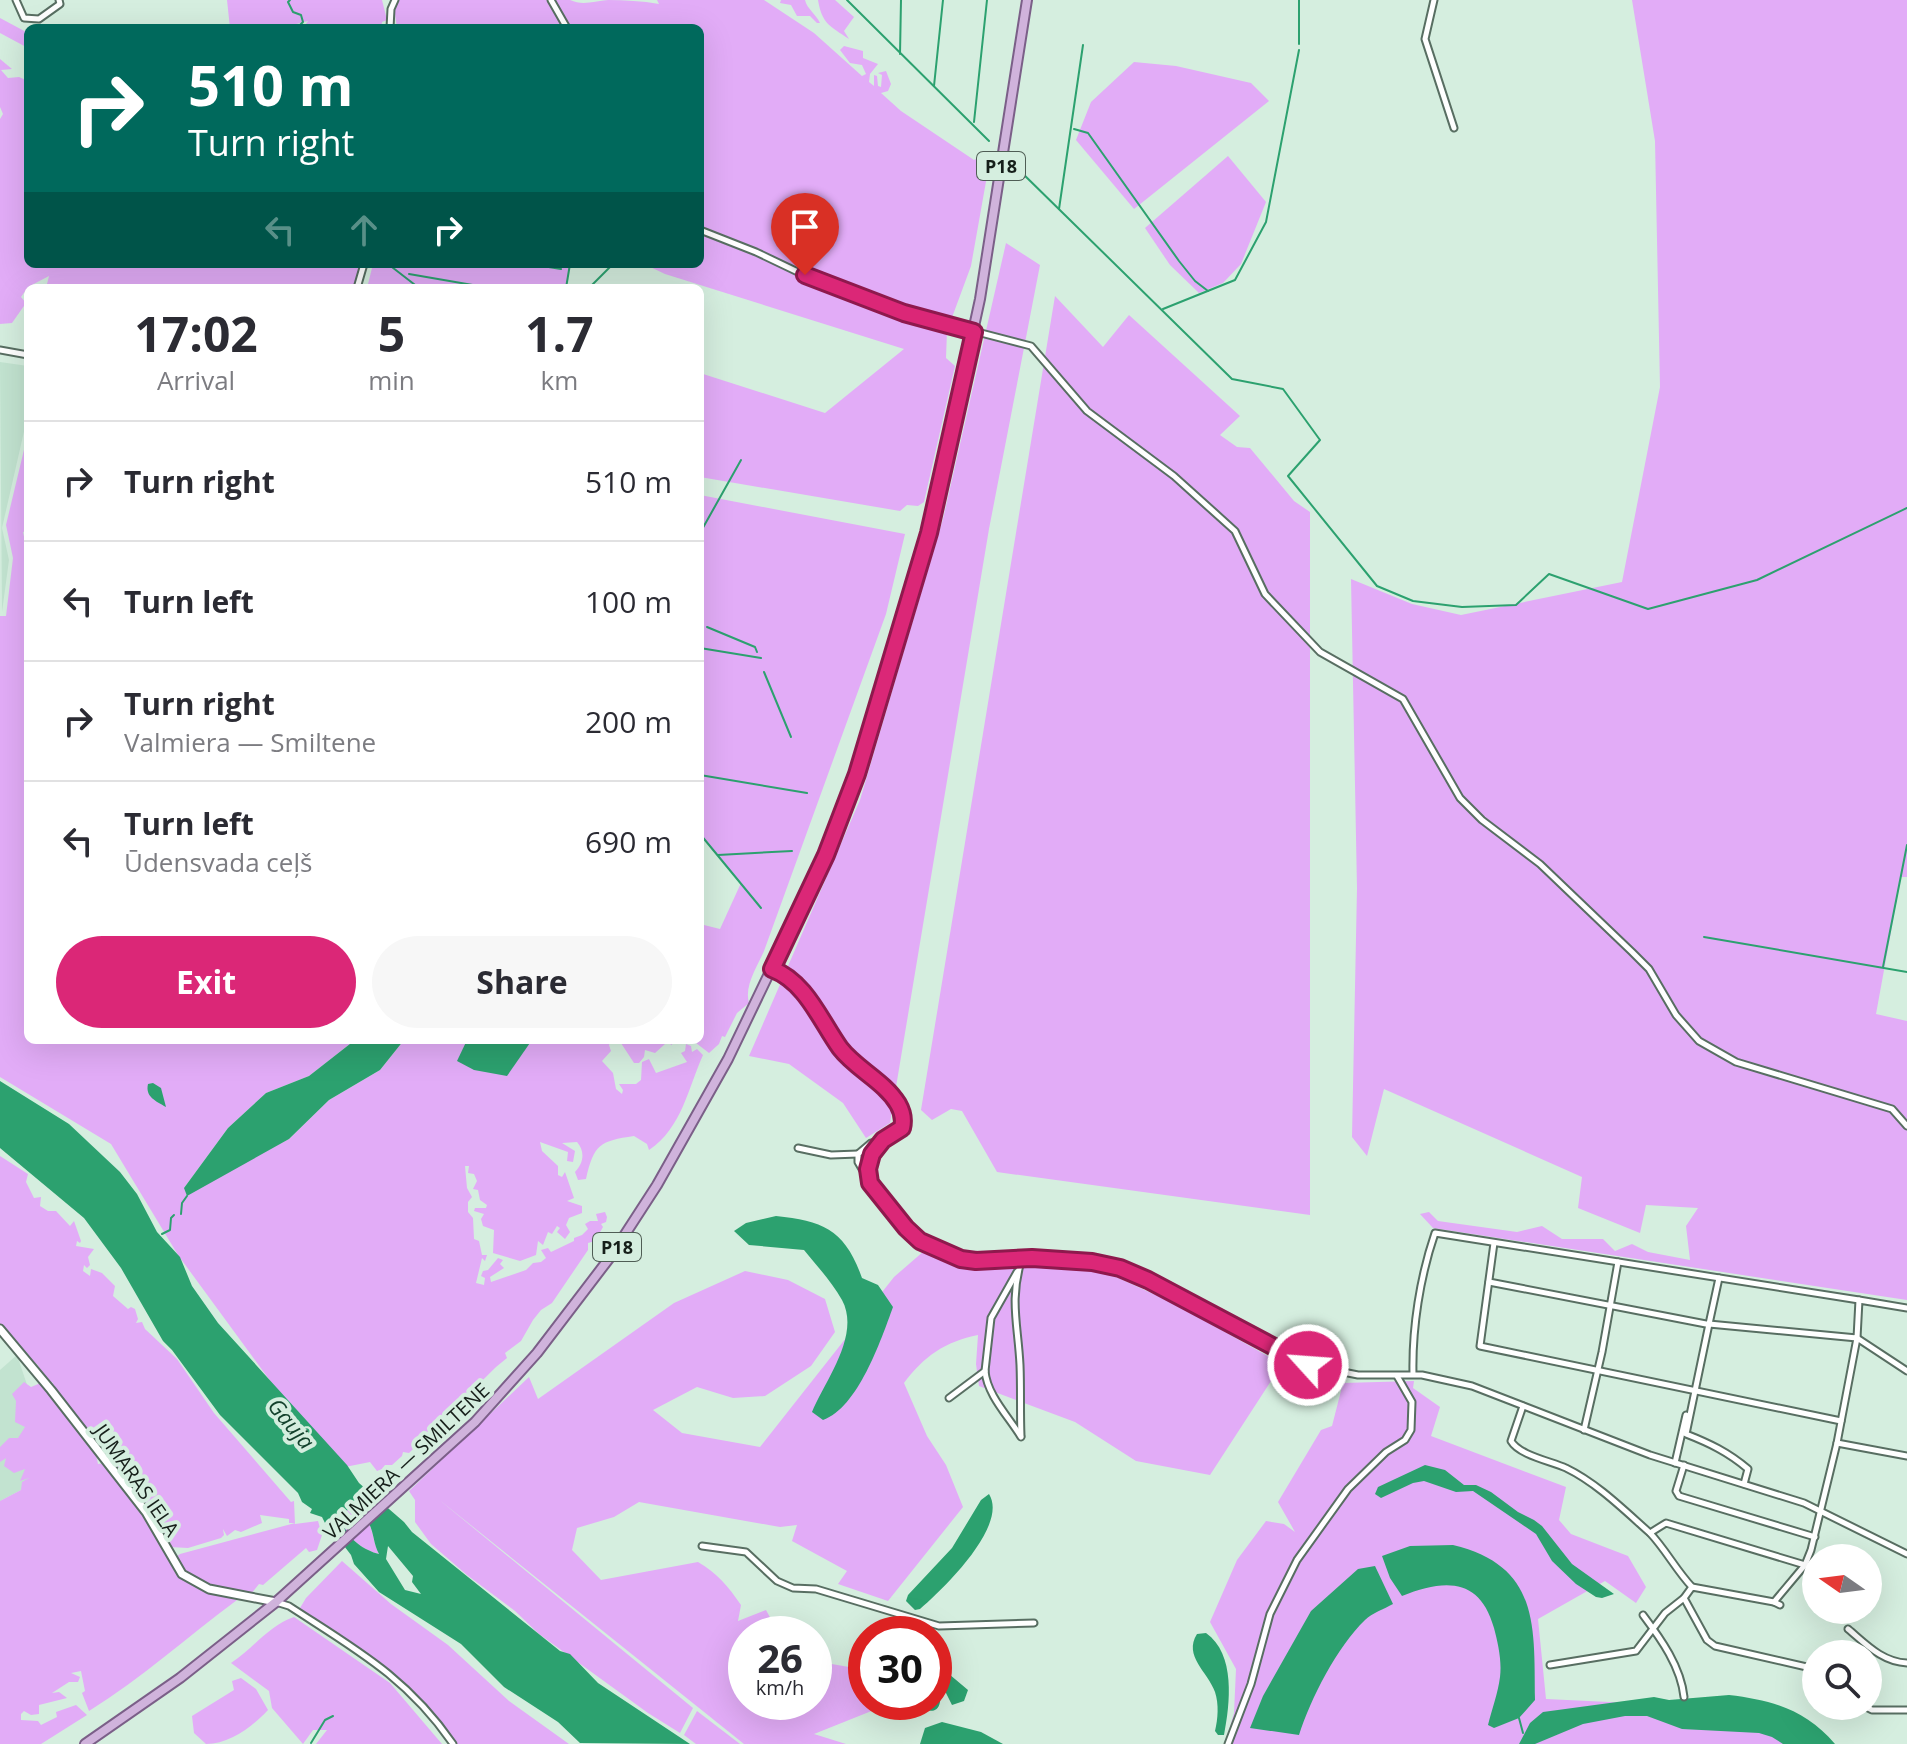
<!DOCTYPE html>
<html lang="en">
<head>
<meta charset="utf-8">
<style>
  body { margin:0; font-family:"Open Sans",sans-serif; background:#f7f7f7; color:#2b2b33; height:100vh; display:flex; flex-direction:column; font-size:30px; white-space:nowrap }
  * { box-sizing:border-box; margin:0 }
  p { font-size:26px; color:#7c7c81 }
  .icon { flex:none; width:44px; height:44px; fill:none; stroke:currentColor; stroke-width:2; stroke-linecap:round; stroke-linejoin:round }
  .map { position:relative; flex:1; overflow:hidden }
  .details { position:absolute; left:24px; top:284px; width:680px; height:760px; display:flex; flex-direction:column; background:#fff; border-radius:12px; box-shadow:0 8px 32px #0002 }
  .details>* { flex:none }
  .guide { position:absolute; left:24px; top:24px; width:680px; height:244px; border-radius:12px; box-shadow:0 8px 32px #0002; background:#00695c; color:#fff; overflow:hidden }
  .needle { width:52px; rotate:284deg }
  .fabs { position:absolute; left:1802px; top:1544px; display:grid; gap:16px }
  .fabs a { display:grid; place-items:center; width:80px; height:80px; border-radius:50%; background:#fff; box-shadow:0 8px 32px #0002; font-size:40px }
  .speed { position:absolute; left:728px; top:1616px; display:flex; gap:16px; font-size:40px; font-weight:700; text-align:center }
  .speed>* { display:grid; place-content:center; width:104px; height:104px; border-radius:50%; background:#fff; box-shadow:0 8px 32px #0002; line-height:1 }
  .speed small { font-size:20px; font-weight:400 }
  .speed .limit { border:12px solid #d22; background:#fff; color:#111 }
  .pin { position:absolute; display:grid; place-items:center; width:68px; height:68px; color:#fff; margin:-82px -34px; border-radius:50% 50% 50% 0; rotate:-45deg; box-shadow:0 0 8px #0007 }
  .pin .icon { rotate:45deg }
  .me { position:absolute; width:88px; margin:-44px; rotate:296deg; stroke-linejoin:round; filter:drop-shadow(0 0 6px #0008) }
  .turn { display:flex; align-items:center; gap:28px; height:168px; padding:0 32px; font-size:36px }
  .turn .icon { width:104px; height:104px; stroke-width:2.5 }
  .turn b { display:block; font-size:56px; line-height:68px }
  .lanes { display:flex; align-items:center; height:76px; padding:0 32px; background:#0003; justify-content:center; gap:40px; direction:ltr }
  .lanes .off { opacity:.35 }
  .eta { display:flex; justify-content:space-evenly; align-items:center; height:136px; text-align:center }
  .eta b { font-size:48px; font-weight:700; line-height:56px }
  .button { display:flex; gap:16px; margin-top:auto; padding:16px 32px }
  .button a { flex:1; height:92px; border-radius:48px; background:#db2777; color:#fff; font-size:32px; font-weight:700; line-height:92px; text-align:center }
  .button a+a { background:#f7f7f7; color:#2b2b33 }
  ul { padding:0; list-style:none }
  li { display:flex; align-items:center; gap:24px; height:120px; padding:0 32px; border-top:2px solid #e1e1e2 }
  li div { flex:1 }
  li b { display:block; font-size:30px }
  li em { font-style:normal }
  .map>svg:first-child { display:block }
  .built { fill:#c2e3d0 }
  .green { fill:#e2acf7 }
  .water { fill:#2ca16f; fill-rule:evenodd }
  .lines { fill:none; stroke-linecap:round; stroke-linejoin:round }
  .stream { stroke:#2ca16f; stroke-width:2 }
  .minor-casing { stroke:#586e62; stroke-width:9 }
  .tertiary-casing { stroke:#586e62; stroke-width:11 }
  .primary-casing { stroke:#7b5f88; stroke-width:12 }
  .minor { stroke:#fff; stroke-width:5 }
  .tertiary { stroke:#fff; stroke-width:7 }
  .primary { stroke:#d0b3dc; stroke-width:8 }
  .route-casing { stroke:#8e194d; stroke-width:20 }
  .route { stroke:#db2777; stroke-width:14 }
  .labels { text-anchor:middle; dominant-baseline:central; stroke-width:8; stroke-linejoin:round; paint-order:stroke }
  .shield { fill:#d5eedf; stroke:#4f5d55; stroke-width:2 }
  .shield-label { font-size:18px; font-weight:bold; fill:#161f1a }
  .street-label { font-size:20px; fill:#161f1a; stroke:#d5eedf }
  .water-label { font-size:22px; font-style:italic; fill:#13412c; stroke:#d5eedf }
</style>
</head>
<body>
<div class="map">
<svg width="1907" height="1744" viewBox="0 0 1907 1744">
  <rect width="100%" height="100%" fill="#d5eedf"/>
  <g class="built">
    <path d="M0,362l28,4v48l-26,114 7,32 -7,52z"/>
    <path d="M17,1355l37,110 -33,25 -21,11v-131z"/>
  </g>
  <g class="green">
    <path d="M227,0h155l5,20 -5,2 -1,6h-78l5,-7 -27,7h-51z"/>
    <path d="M393,0h177c13,6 24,1 38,0 17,0 34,1 51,4l-2,-4h107l50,33 48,43 4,-2 -4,-9 -12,-2 -10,-13 4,-4 19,5v7l15,6 -8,10 -1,8 5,4v-11l3,1 1,10 3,1 1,-12 -4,-2 8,-2 5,13 -3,7 -7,2 20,18 73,49 8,-4 8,3 -19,107 -24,65 -1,27 9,8 -31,136 -6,4 -11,-1 -7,6 -200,-34v-104l125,40 79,-64 -239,-75 -21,-10h56v-236h-303z"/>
    <path d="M781,0h24c2,9 11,14 15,23h-3l-7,-7h-13l-6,-11 -11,-2z"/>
    <path d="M818,0h17l19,17 -10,14 5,8c-19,-13 -27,-15 -31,-39z"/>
    <path d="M1632,0h275v877h-6l-25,137 31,7v279l-474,-72 -13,-14 9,-2 9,9 79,11 25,-6 20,13h41l12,12 17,-7 16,8 42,8 -4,-34 12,-18 -52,-3 -6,28 -62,-25 4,-31 -198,-88 -17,67 -15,-19 5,-249 -6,-309 61,25 49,11 161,-33 38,-195 -5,-246z"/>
    <path d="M0,18l28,15v15l-28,-15z"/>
    <path d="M0,59l12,10 -11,1 7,8 11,-1 9,4v183h333l-7,24h-308l3,-12 -21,11 -7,10 5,6 -14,20 -12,1v-205l3,-5 -3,-7z"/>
    <path d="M1134,62l42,4 75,17 18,18 -135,108 -58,-69 15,-38z"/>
    <path d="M1228,156l38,46 -25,62 -18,19 -24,10 -29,-28 -25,-37z"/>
    <path d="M1006,243l34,22 -51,264 -99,594 -24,15 -23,-35 -54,-39 -40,-8 111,-256 83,-281z"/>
    <path d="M373,264h197l-4,24h-199z"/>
    <path d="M1055,296l48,51 26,-32 111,101 -20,19 17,12 13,1 44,53 16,11v703l-313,-43 -35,-61 -11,-2 -19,11 -11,-10z"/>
    <path d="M28,433v98l-5,1 5,23v485h327l-46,36 -43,17 -38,35 -44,60 52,-21 53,-28 40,-39 51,-30 24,-30h207l-2,5 2,6 -9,10 11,12 3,16 6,5 1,-4 -4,-6h17l5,-4 1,-18 7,-3 7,14 31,-11 -6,-9 4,-2 1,-7 5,2 1,6 5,-3 6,6c-15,33 -21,73 -54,95l-2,-6 -13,-8c-34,5 -40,8 -48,43l-8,1 -3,-8c9,-9 10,-21 2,-30l-15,1 13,8 -2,11 -6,-1 1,-9 -28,-10 2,9 16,15v9l4,2 3,-5 9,26 -7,3 15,5v7l-13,5 -3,7 4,7 -5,7 -8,-7 3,-4 -3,-2 -5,8 -4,-2 -5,13 -5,-4 -2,14 -16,6 -27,-8 1,-23 -11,-4 -2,-7 3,-5 -10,-3 1,-3h11l1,-3 -7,-5 -2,-10 -5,-1 4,-8 -3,-7 -6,-1 1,-7h-4l2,22 5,9 -4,5v10l5,6 1,21 5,2 3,14h5l-2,6 -3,-3 -6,25 8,2 1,-7 -4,-2 2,-5 5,-1 10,-12 5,2 -3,4 4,4 -14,9 1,5 35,-12 7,-7 8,-1 5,-4 -5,-8 7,-2 3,4 23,-11v-3l8,-3 6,-6 -3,-5 5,-3h8l-2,-7 9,-2 2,5 -1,5 -5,2 2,3 -8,14 -7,2v7l-36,53 -11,7 -8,10 -12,21 -16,12 2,5 -11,9 -87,86 -6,-1 -1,4 -10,9h-7l-3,4 -5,2 -7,-9 -25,5 -71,-81 -96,-131 -67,-111 -111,-67v-461h6l7,-58 -7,-33z"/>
    <path d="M700,495l205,39 -19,80 -122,337c-7,16 -20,35 -15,52l-12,10 -12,24 -3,-1 -3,8 -10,9 -13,-10 4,-3 1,-11 -1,-105 20,5 21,-46 -41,-48z"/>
    <path d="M619,1040h54l-1,5 -8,-4 1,3 -10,9 -10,-3 -1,7 -5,6h-5z"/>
    <path d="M0,1156l28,18 -2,8 8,16 7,-1 -1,9 8,5h8l14,15 4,-5 7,20 -1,2 -3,-2 -1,5 18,3 -6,8 2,8 -3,3 -3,-3 -1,6 7,5 1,-7 11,4 13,13 -2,10 15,13 3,-2 4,2 3,10 -2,4 6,-1 3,7 32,30 37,54 77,89 3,-1 1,23 23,-3 4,14 -5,15 -8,2 -3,-4 -43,37 -4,-1 -8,10c-29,-6 -62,-6 -75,-37l4,-3 115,-31h-6v-4l-29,-4 2,8 -21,9 -6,-2 -8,6 -4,-7 1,6 -3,3 -33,10 -18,-1c-6,-14 -20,-43 -32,-49l-51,-63c-5,-12 -16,-18 -20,-28 -5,-9 -8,-13 -16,-20l2,-5 -4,2 -12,-20 -9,-4v-6l-18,-15 1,-3 -11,-12z"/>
    <path d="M924,1251l28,13h58l91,6 74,34 107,60 -72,111 -74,-14 -61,-39 -96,-36 -3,-22 2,-29c-32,6 -55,22 -74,48l23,53 19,29 17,42 -75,94 -50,-17 9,-13 -55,-30 5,-16 -17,2 -141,-25 -25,15 -37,11 -5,22 29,30 97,-18c19,11 30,24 43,43l-3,16 28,-11 13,24h-33v68h68v-41l41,7 11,9v25h28l-80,32 32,10h-102l-307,-246 256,210 -13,25 -32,-20 -109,-79 -24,-23 -48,-36 -36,-31 -16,-22v-22l-6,-9 120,-114 9,22 136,-96 71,-32 43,9 37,19 10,33 -24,34 -46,30 -32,2 -36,-11 -44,23 29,23 78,14 134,-170z"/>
    <path d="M1414,1381l-1,7 27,19 -9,29 135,51 -7,33 12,14 57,22 18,31 -10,16 -31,-22 -67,38 8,80 189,9 79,36h-589l9,-31 2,-44 -26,-47 27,-62 29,-39 18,3 11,8 -17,-30 43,-72 11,-4 11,-43z"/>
    <path d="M24,1382l7,5 12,-5 35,44 7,16 10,8 3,14 7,-1 9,13 28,29 34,66 32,21 29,8c-50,37 -95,78 -148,111l-7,-18 3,-2 -4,-20 -10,2 9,4 -2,5h-9l-17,11 7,-1 8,6 -28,7v9l-8,1 -7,-4 -3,3v6l17,1 3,4 16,-8 -1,-5 20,-7 11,10 -46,29h-41v-243l21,-11 1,-8 7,-4 -9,3 5,-12 -11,4 -10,-7 2,-8 -6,4v-15l9,-9h9l7,-11 -10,-5 1,-21 -4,-7z"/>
    <path d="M350,1509c27,10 20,29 29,45 -17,-4 -39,-20 -38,-41z"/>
    <path d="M342,1561l49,43 57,41 61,56 60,43h-118l-40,-48 -20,-18 -94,-65 9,-15z"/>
    <path d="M294,1617l96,66 52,61h-126l11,-14h-14l-10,14 -31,-36 -3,-17 -38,-28c22,-14 37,-37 63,-46z"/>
    <path d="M241,1678l15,11 12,21c-16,17 -38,34 -62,34l-12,-11 -2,-17 42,-26 -2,-9z"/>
    <path d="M697,1711l43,33h-44l-12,-9z"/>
  </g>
  <g class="water">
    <path d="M355,1040h49l-24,30 -51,30 -40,39 -102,57 -3,-8 44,-60 38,-35 43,-17z"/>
    <path d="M467,1040h65l-25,36 -33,-6 -17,-9z"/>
    <path d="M0,1081l69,43 51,48 17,22 20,38 23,25 12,29 26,37 129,142 12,18 45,39 8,10 148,119 10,3 28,29 92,61 -110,-1 -22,-21 -54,-35 -43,-43 -82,-52 -25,-28 -3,-9 -19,-25 -4,-1 -6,-12 -12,-4 2,-4 -10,-7 -4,-9 -78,-78 -48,-65 -9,-9 -42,-73 -37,-50 -84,-70zM350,1509c27,9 20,29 29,45 -17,-4 -39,-20 -37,-41zM388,1546l25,30 -1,6 9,12 -16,-4 -19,-31z"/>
    <path d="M153,1083l8,5 5,19c-10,-6 -21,-10 -18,-23z"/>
    <path d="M776,1216c48,5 69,14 86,62l16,7 15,22c-12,33 -35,101 -70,113l-11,-8c13,-31 49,-77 30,-112 -10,-18 -25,-34 -38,-50l-55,-5 -15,-14 12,-8z"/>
    <path d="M1425,1465l20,5 19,15h12l15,7 27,20 16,8 8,6 30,38 42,30 -12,4 -6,-1 -20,-13 -24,-23 -16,-27 -63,-43 -17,1 -32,-11 -11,2 -32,15 -6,-4 3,-7z"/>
    <path d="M989,1494c20,32 -47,96 -69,115l-5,1 -9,-9 2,-6 44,-47 29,-48z"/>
    <path d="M1453,1545c87,21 81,81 82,155l-16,18 -25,10 -6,-3c4,-16 10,-32 12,-48 2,-16 -2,-34 -6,-49 -14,-51 -50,-49 -92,-32l-12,-18 -8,-22 28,-10z"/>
    <path d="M1375,1566l18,38c-9,5 -21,9 -28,16 -28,27 -54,78 -66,115l-49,-7 13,-32 48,-85 47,-42z"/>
    <path d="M1206,1633c30,21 24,71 18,102h-6l-3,-4c3,-12 4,-27 0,-39 -7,-20 -32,-36 -18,-58z"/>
    <path d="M943,1669l25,21 -4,11 -12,4 -7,-14 -4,-2c-2,4 0,9 -1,13 -3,17 -22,5 -31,1l25,-1v-28z"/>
    <path d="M1729,1695c43,5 77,15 106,49h-52l-11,-7 -13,-4 -77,-4 -35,-13h-22l-42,8 -48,20h-16l11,-21 13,-11 111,-15 15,3z"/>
    <path d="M942,1722l39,10 22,12h-83l5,-16z"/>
  </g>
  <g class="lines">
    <g class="stream">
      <path d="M290,0l-2,2 5,10 8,3 2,7 -6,6"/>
      <path d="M847,0l142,141"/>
      <path d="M1299,44v-44"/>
      <path d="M900,54l1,-54"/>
      <path d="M934,86l9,-86"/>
      <path d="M974,122l13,-122"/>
      <path d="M1074,129l14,4 91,128 16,20 13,10"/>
      <path d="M1016,167l216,212 51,10 37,51 -32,36 89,110 36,15 49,6 54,-2 33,-31 99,35 109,-29 150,-72"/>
      <path d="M1059,209l24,-164"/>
      <path d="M388,264l31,24"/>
      <path d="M530,264l31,5"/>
      <path d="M409,274l81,14"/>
      <path d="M566,288l4,-24"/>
      <path d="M589,288l24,-24"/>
      <path d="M1163,309l72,-29 31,-58 33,-172"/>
      <path d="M700,533l41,-73"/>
      <path d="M707,627l48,20 2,5"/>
      <path d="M700,648l61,10"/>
      <path d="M764,672l27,65"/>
      <path d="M700,775l107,18"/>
      <path d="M700,834l61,74"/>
      <path d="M718,855l74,-4"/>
      <path d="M1704,937l203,35"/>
      <path d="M1883,967l24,-122"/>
      <path d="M181,1214l1,-11 5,-7"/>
      <path d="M162,1234l8,-4 1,-12 3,-3"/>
      <path d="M1519,1718l4,15"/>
      <path d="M311,1743l14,-23 8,-4"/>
    </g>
    <defs>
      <g id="minor">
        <path d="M16,0l8,18 15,1 21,-15 -1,-4"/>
        <path d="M551,0l16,28"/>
        <path d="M1434,0l-9,39 29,89"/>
        <path d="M390,28l1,-19 4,-9"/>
        <path d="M700,230l56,22 69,33 42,13 37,15 127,33 56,65 87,65 61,55 30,63 55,58 83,47 57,99 22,22 58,44 92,88 17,17 27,46 23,26 37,21 156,47 15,17"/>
        <path d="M357,288l7,-24"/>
        <path d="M0,350l28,5"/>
        <path d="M772,969l20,10 48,69 18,19 30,25 11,14 5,15 -2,7 -19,12 -11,14 -4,15 2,14 36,45 26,19 29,12 15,2 56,-3 60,4 28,6 59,29 129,68 50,10h64l50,11 178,69 154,48 103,51"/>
        <path d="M798,1148l33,7 27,-1"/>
        <path d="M869,1181l-11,-19v-8l13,-11 11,-3"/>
        <path d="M1494,1243l-14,103 361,75"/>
        <path d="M1017,1272l-26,46 -6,53c2,24 24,46 36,66"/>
        <path d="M1489,1282l217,42h3l10,-46"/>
        <path d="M1413,1374c-1,-46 7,-97 22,-141l424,67"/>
        <path d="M949,1398l36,-27"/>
        <path d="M1523,1406l-12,35c8,14 39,20 55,27 31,15 58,42 84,65"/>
        <path d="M1584,1430l18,-78 16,-90"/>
        <path d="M1021,1436c-1,-24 0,-47 -1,-71 -2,-41 -11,-65 2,-107"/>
        <path d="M1837,1443l20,-105 50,33"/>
        <path d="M1675,1463l11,-48"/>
        <path d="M1684,1465l-8,26 3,5 136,41"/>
        <path d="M1744,1484l4,-15c-20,-17 -39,-26 -62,-35l23,-110 148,14 2,-38 48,8"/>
        <path d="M702,1546l44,6 31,29 16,7 23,1 123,37 95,-3"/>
        <path d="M1692,1587c-16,-17 -26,-37 -42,-54l16,-10 139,42"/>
        <path d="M276,1602l13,4c66,43 118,71 164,138"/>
        <path d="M1774,1602l-82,-15 -8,11 23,42 8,6 96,22 5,4"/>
        <path d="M1780,1605l-6,-3 31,-37 6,-15 26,-107 70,13"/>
        <path d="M1643,1615c18,24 38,52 41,82"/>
        <path d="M1848,1629c18,15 34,33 59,34"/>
        <path d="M1550,1665l86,-14 29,-38 19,-15"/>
        <path d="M1864,1706l8,4h35"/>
        <path d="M1228,1744l23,-60 19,-70 27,-54 51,-71 38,-37 19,-12 6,-10 1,-28 -15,-26"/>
      </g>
      <path id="tertiary" d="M0,1329l51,61 95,122 36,62 27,15 67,13"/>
      <path id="primary" d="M85,1744l95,-66 96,-76 199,-180 62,-69 74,-97 46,-71 71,-126 98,-204 31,-81 72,-241 51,-234 47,-299"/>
    </defs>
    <use href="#minor" class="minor-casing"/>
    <use href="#tertiary" class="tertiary-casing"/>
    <use href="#primary" class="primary-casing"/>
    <use href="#minor" class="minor"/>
    <use href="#tertiary" class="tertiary"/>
    <use href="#primary" class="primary"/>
  </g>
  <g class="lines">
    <defs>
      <path id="route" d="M805,275l99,38 70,19 -45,201 -72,241 -31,81 -54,114c34,13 48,51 68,79 16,21 44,33 58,56 4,7 6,16 4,24l-19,12 -11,14 -4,15 2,14 36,45 14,13 41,18 15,2 56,-3 60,4 28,6 28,12 160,85"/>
    </defs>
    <use href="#route" class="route-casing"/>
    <use href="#route" class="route"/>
  </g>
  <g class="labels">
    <g class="shield">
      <rect x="977" y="152" width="48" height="28" rx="6"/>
      <rect x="593" y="1233" width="48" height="28" rx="6"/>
    </g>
    <g class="shield-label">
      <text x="1001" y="166">P18</text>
      <text x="617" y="1247">P18</text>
    </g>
    <g class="street-label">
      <text transform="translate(406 1461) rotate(-43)">VALMIERA — SMILTENE</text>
      <text transform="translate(137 1480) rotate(55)">JUMARAS IELA</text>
    </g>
    <g class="water-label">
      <text transform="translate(292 1423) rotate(50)">Gauja</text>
    </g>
  </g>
</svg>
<div class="fabs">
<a><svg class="needle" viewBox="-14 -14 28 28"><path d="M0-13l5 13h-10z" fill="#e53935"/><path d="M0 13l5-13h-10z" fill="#7c7c81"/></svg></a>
<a><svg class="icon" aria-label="search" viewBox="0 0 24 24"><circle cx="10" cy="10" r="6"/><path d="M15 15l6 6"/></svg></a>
</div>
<div class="speed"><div>26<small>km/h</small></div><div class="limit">30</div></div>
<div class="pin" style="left:805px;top:275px;background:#d93025"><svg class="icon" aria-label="arrive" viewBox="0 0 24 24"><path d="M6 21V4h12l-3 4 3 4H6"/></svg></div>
<svg class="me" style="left:1308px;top:1365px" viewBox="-20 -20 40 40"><circle r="17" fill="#db2777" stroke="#fff" stroke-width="3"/><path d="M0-11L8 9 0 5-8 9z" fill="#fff"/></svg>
<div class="guide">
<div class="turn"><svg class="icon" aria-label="right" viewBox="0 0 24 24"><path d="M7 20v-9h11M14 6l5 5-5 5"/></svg><div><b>510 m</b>Turn right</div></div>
<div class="lanes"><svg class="icon off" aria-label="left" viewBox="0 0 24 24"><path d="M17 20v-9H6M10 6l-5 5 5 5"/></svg><svg class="icon off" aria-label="ahead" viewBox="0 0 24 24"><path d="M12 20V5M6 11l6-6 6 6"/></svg><svg class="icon" aria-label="right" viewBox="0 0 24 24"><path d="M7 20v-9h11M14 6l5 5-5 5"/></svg></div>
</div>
<section class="details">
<div class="eta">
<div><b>17:02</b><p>Arrival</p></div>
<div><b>5</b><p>min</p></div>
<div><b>1.7</b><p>km</p></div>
</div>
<ul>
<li><svg class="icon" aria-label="right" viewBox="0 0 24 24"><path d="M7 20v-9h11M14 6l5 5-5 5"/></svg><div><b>Turn right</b></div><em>510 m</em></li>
<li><svg class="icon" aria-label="left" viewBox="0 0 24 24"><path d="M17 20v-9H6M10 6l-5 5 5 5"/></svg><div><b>Turn left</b></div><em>100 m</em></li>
<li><svg class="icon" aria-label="right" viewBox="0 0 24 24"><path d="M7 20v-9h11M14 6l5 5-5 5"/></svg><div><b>Turn right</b><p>Valmiera — Smiltene</p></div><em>200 m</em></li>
<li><svg class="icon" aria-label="left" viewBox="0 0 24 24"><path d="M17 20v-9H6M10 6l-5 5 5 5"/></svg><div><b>Turn left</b><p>Ūdensvada ceļš</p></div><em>690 m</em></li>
</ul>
<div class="button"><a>Exit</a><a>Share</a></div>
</section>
</div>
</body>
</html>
